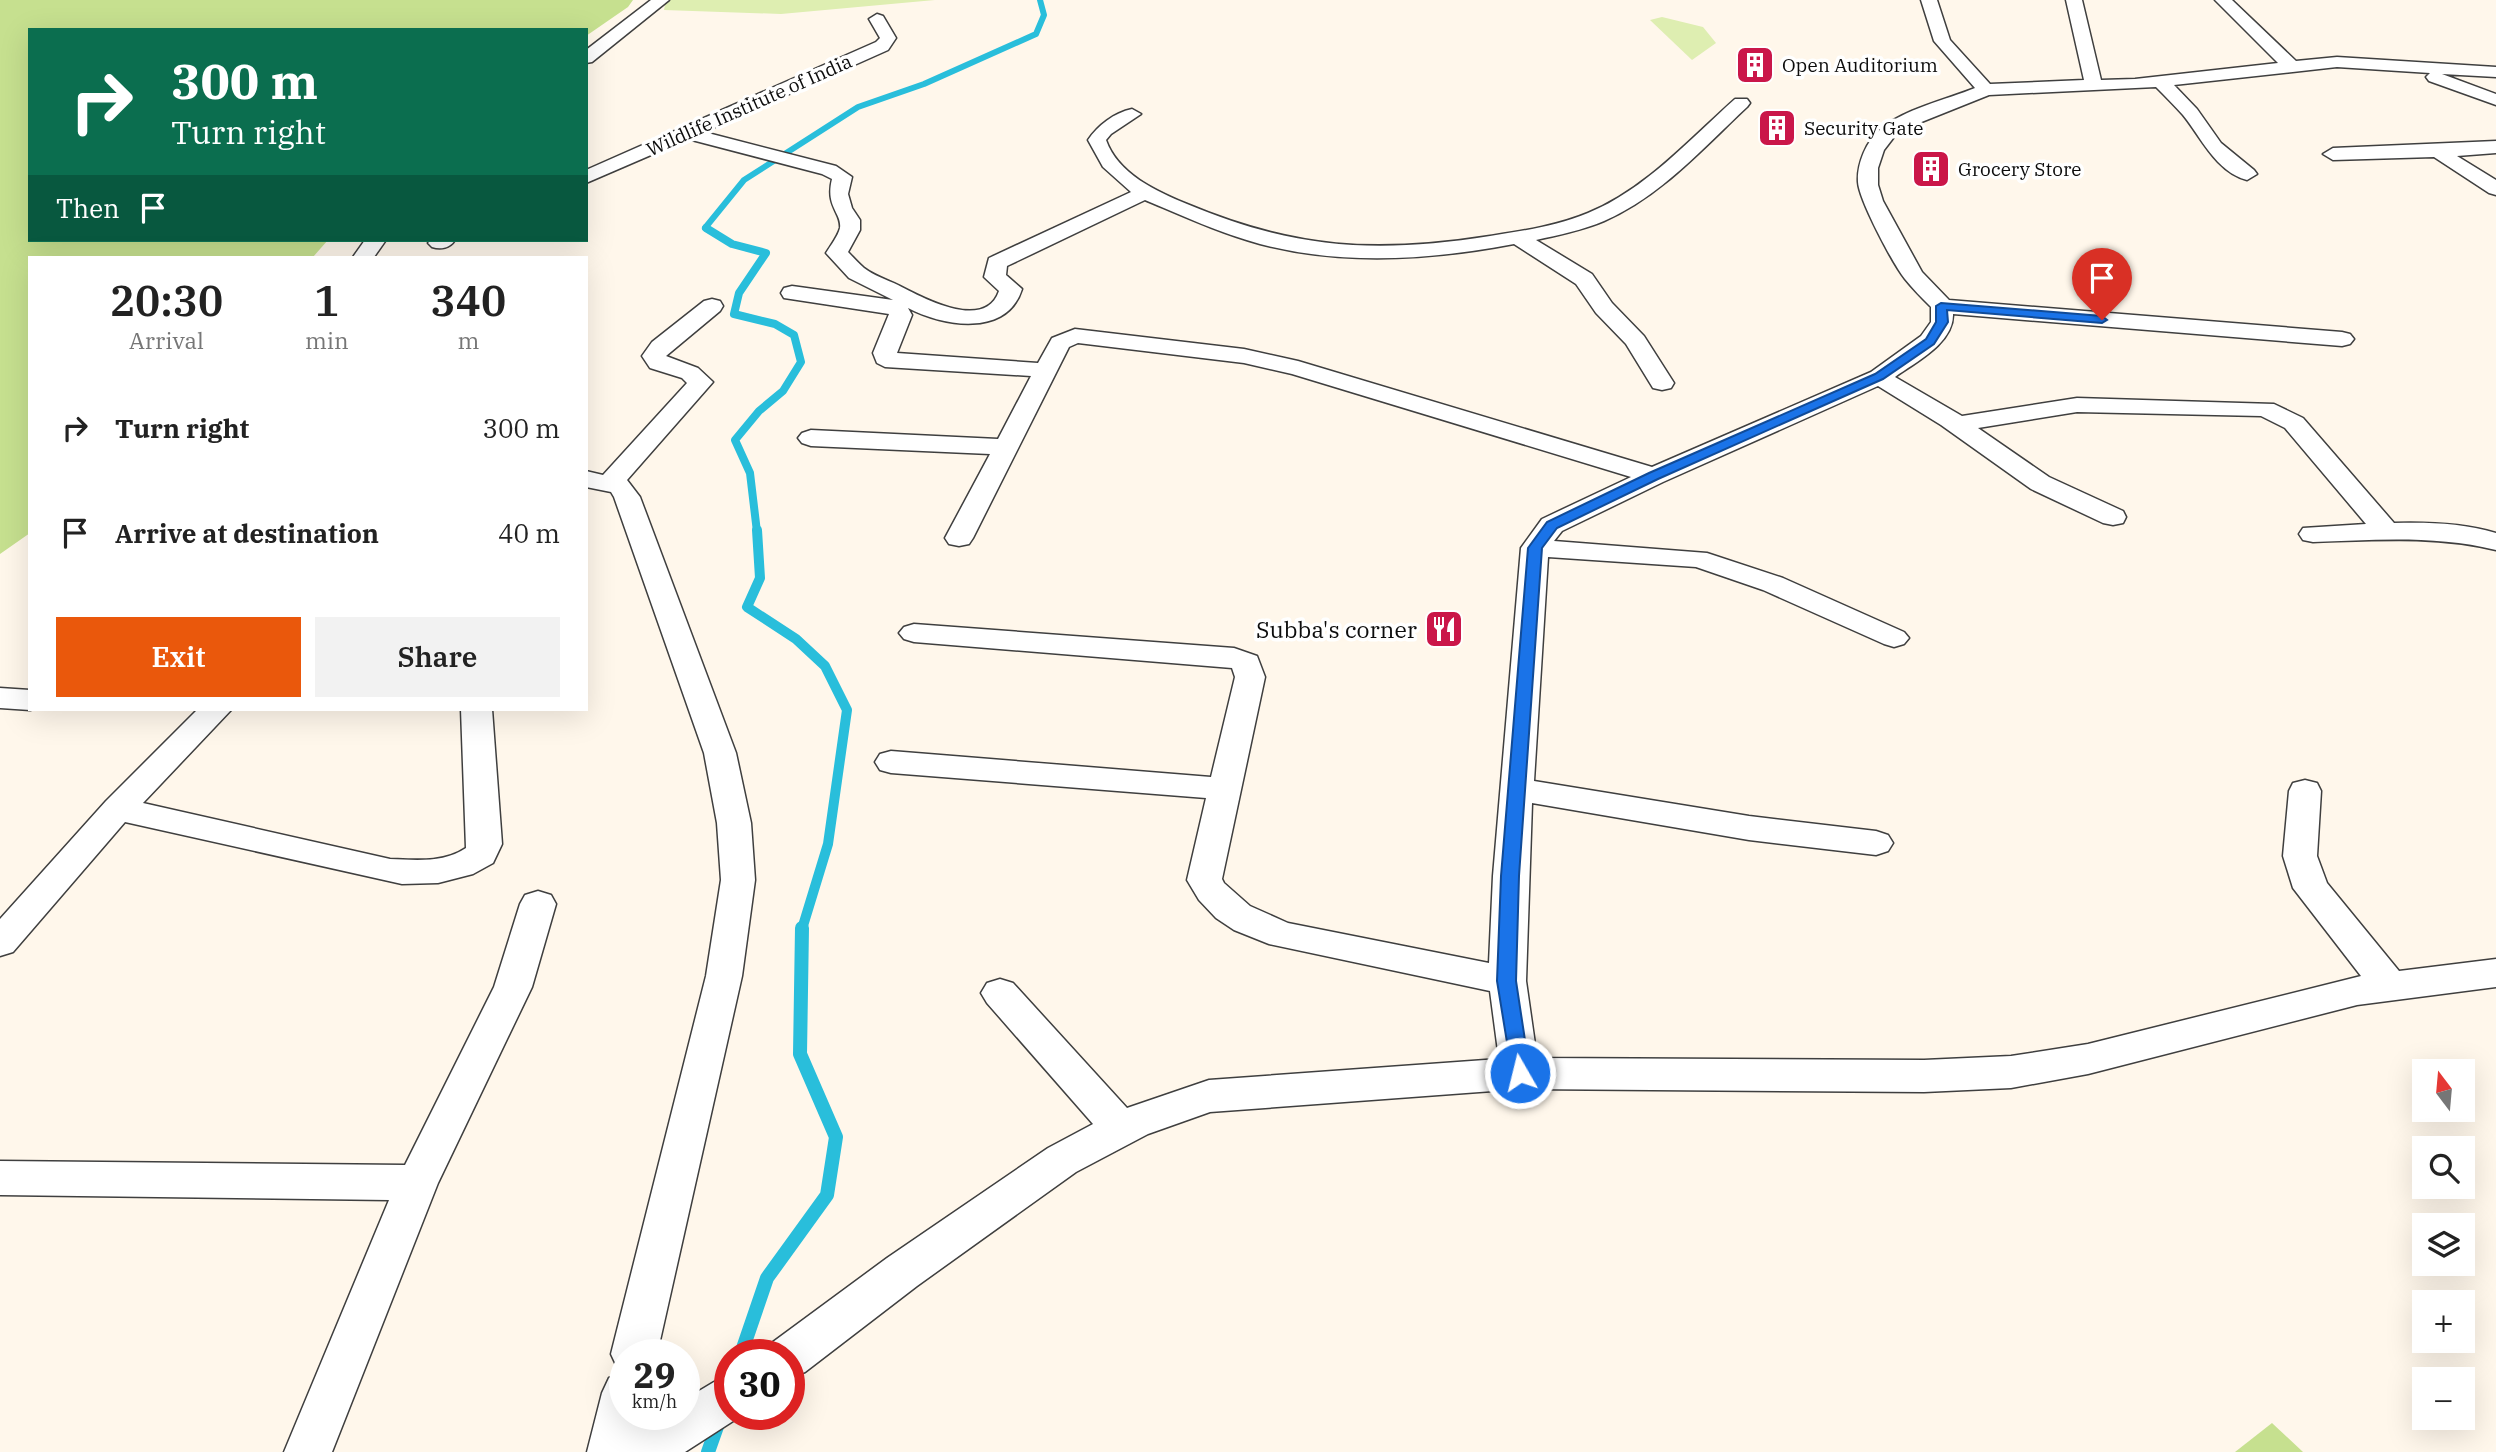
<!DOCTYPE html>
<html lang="en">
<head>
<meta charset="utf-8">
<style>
  body { margin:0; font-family:"IBM Plex Serif",serif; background:#f2f2f2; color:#222; height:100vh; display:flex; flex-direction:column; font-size:26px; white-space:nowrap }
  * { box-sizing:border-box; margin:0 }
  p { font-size:23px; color:#767676 }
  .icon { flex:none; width:38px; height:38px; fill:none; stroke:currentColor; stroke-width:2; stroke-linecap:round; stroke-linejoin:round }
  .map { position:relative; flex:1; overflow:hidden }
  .side { position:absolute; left:28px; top:256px; width:560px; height:455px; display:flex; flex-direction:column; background:#fff; border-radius:0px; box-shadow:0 7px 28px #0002 }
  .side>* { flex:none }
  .banner { position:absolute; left:28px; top:28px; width:560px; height:214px; border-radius:0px; box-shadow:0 7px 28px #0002; background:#0b6e4f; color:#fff; overflow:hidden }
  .needle { width:46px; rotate:344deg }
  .tools { position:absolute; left:2412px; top:1059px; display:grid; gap:14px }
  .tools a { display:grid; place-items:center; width:63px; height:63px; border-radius:0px; background:#fff; box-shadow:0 7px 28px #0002; font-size:35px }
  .speed { position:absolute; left:609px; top:1339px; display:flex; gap:14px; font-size:35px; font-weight:700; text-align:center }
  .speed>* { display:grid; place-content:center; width:91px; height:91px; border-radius:50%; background:#fff; box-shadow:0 7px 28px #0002; line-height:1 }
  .speed small { font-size:18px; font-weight:400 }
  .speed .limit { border:10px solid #d22; background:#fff; color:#111 }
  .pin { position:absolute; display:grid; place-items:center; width:60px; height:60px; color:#fff; margin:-72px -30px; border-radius:50% 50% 50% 0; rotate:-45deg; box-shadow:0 0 7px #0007 }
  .pin .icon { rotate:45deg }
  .me { position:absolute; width:77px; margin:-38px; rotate:352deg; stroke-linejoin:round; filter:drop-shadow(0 0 5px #0008) }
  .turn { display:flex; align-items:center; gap:24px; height:147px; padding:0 28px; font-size:32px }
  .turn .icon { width:91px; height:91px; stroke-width:2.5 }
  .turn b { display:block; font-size:49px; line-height:60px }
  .then { display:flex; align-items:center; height:66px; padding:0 28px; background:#0003; gap:14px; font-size:26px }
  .eta { display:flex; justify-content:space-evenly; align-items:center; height:119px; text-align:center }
  .eta b { font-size:42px; font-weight:600; line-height:49px }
  .primary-button { display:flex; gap:14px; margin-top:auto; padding:14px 28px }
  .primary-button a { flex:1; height:80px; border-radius:0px; background:#ea580c; color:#fff; font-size:28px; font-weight:600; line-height:80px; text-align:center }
  .primary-button a+a { background:#f2f2f2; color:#222 }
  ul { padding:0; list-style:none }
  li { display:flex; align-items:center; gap:21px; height:105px; padding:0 28px }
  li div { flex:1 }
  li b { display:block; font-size:26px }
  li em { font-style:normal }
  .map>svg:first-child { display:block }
  .green { fill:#deeeb1 }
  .forest { fill:#c6e08f }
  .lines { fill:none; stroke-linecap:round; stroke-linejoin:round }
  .stream-far3 { stroke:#29bedb; stroke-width:6 }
  .stream-far2 { stroke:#29bedb; stroke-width:8 }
  .stream-far1 { stroke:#29bedb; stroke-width:10 }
  .stream { stroke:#29bedb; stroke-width:14 }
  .street-casing { stroke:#3f3f3f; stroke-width:3 }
  .street { fill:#fff; fill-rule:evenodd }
  .route { fill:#1a73e8; stroke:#114b97; stroke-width:2 }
  .labels { text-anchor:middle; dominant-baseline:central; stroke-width:7; stroke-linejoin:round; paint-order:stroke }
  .far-poi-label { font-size:19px; fill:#0c0c0c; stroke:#fff; text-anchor:start }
  .far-street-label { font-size:19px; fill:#0c0c0c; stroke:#fff }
  .poi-label { font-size:23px; fill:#0c0c0c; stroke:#fff; text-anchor:end }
</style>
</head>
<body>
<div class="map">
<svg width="2496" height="1452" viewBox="0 0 2496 1452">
  <rect width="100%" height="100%" fill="#fff7eb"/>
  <g class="green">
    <path d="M666,0h269l-154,14 -117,-4z"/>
    <path d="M1662,17l41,10 13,16 -24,17 -42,-40z"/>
  </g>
  <g class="forest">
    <path d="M0,0h633l-5,7 -42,29v-6h-556v210h298l-15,17h-283v276l-30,21z"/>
    <path d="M2272,1423l31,29h-68z"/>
  </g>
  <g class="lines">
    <path class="stream-far3" d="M708,230l-3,-2 39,-48 114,-73 66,-23 112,-50 8,-19 -4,-15"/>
    <path class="stream-far2" d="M706,228l26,16 34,9 -27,40 -5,21 41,10 19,11 7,27 -18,29 -24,20 -24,29 15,33 7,59"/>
    <path class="stream-far1" d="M757,530l3,48 -13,29 49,32 29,27 22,44 -19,134 -26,85"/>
    <g class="stream">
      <path d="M741,1354l26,-76 60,-83 9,-58 -36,-83 2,-126"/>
      <path d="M708,1452l11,-31"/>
    </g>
    <defs>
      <g id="street">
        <path d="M651,0h18l-77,62 -6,1v-13z"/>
        <path d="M1921,0h16l13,40 40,44 94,-4 -18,-80h16l19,80 34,-1 143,-16 -63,-63h17l64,61 41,-4 159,10v10l-54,-3 54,20v11l-67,-24 -3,-4 4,-4 -93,-6 -163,18 23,24 24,34 33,27 3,4 -10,6c-31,-8 -46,-43 -64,-65 -9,-10 -18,-19 -27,-28l-167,8 -75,30 -20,12 -10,13 -6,18v17l5,16 39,71 27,28 393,32 8,2 4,5 -4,5 -8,2 -389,-32c1,29 -37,48 -58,63l67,39 115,-18 197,6 29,14 91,105c34,-1 69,0 102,10v17c-61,-15 -121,-10 -183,-8l-10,-2 -4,-6 4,-6 63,-4 -81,-96 -24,-12 -184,-4 -99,16 71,49 74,34 3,6 -3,6 -10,2 -10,-2 -72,-34 -90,-64 -63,-39 -215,96 -101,49 -8,10 153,12 76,25 121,54 5,6 -5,6 -10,3 -10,-3 -121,-54 -67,-23 -148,-10 -14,224 215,35 127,15 12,4 5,8 -5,8 -12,4 -127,-15 -217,-37 -6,178 11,77 387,2 87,-4 77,-12 273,-68 -68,-88 -10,-32 6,-65 4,-8 12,-3 12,3 4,8 -4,65 10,27 72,88 97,-12v28l-139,18 -269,69 -77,14 -87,4 -404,-3 -310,23 -62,22 -72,38 -159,114 -112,86 -16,6v-24h-21l5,-12 114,-84 161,-110 45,-24 -106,-121 -6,-10 6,-10 13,-4 13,4 114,125 82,-28 290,-21 -9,-68 -221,-47 -35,-14 -18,-12 -17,-18 -12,-20 19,-82 -315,-25 -11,-3 -5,-8 5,-8 11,-3 320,26 24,-100 -3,-9 -318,-26 -10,-3 -5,-6 5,-6 10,-3 320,24 23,8 8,21 -43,202 2,4 26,23 38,17 201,40 4,-87 28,-328 21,-29 89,-42 -339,-103 -48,-11 -166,-20 -9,4 -96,191 -4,6 -10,2 -10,-2 -4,-6 45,-84 -179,-8 -9,-3 -4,-5 4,-5 9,-3 187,9 33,-63 -146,-9 -8,-4 -4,-10 16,-39 -105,-16 -3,-5 3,-5 8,-2 101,14 -44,-22 -23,-25c5,-8 12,-17 14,-25 2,-15 -15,-21 -8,-49l-10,-5 -134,-35 -102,44v-13l290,-128 4,-4 -11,-19 8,-5 6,2 13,22 -8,12 -184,82 132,34 16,11 -4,17 4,14 8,12v10l-12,22c5,5 10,11 16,16 9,7 23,12 34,17 25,13 87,47 101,6l-15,-14 5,-19 142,-66 -28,-25 -15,-27c10,-15 26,-27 44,-31l9,5 -30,20 -5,6c12,34 50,51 81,64 107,45 189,50 303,32 32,-5 67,-10 98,-23 57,-23 102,-74 147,-114h12l3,4 -3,4c-43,40 -87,90 -143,114 -21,9 -45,14 -68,19l56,34 20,29 32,33 30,47 -3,5 -9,2 -9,-2 -27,-44 -30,-31 -20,-29 -62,-40c-83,16 -171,22 -254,0 -40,-11 -77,-28 -115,-44l-138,66 -1,9 16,14c-15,48 -78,38 -114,19l4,7 -15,38 141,10 14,-25 23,-9 169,20 54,12 354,106 219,-95 50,-36 10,-14v-15c-9,-9 -18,-18 -26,-28 -12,-15 -46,-79 -47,-97 -1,-18 8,-41 23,-53 21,-19 67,-30 94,-41l-41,-47z"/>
        <path d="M2496,141v12l-39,3 39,24v15l-7,-2 -55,-36 -101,3 -10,-6 10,-6z"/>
        <path d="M365,240h21l-12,17h-21z"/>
        <path d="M431,240h24c-5,8 -14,10 -23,7l-4,-4z"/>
        <path d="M712,299l8,2 3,5 -3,5 -54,45 32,12 15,14 -86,98 13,17 96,256 15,70 4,57 -13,96 -85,378h-32v17l-7,-2 -7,-15 95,-378 15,-96 -4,-57 -13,-70 -90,-256 -3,-5 -25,-5v-16l17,4 84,-92 -5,-5 -32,-10 -8,-12 10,-14 52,-41z"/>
        <path d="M0,688l30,2v19h4l-4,1 -30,-2z"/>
        <path d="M198,709h34l-89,94 247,56c26,1 54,4 76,-11l-5,-139h31l10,135 -9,19 -20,11 -35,9 -36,1 -277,-62 -112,130 -13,4v-37l106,-118z"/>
        <path d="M538,891l13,4 5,9 -24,83 -94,196 -106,269h-48l105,-252 -389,-5v-34l405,4 89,-178 26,-83 5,-9z"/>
        <path d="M625,1372v42h18l-3,13 22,-13h22v-14l30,-18 16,-7v39h14l-59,38h-98l15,-59 7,-15z"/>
      </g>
    </defs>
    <use href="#street" class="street-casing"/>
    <use href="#street" class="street"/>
  </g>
  <path class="route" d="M1941,303l161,13 5,4 -5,3 -155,-13 1,12 -14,22 -51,35 -225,100 -101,49 -15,20 -23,328 -3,105 14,92 -3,6 -7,2 -7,-2 -16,-98 4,-105 27,-328 19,-26 102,-49 226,-99 51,-35 10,-17v-16z"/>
  <defs>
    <symbol id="building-square" viewBox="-11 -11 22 22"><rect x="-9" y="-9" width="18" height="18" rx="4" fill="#ca1649" stroke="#fff"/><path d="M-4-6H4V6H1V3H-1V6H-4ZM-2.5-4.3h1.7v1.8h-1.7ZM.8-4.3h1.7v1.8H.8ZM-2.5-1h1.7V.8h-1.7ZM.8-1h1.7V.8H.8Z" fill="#fff"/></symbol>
    <symbol id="restaurant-square" viewBox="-11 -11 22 22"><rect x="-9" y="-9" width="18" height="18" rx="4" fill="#ca1649" stroke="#fff"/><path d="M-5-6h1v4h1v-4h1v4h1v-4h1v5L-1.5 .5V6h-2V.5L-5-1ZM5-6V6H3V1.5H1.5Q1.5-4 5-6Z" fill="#fff"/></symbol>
  </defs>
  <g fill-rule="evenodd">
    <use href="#building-square" x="1733" y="43" width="44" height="44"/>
    <use href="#building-square" x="1755" y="106" width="44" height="44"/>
    <use href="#building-square" x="1909" y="147" width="44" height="44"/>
    <use href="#restaurant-square" x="1422" y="607" width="44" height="44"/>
  </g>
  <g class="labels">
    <g class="far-poi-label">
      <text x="1782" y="65">Open Auditorium</text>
      <text x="1804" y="128">Security Gate</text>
      <text x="1958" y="169">Grocery Store</text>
    </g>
    <g class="far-street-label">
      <text transform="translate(749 105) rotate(-24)">Wildlife Institute of India</text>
    </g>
    <g class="poi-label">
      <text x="1417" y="629">Subba's corner</text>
    </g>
  </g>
</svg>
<div class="tools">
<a><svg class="needle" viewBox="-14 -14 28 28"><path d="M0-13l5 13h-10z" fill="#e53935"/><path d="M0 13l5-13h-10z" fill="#767676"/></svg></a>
<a><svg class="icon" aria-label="search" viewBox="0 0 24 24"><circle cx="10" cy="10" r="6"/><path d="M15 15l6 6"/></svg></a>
<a><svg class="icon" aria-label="layers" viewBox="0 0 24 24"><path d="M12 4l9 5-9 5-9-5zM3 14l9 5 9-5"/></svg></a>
<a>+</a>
<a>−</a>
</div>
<div class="speed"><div>29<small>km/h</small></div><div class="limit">30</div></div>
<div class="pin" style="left:2102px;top:320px;background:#d93025"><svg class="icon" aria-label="arrive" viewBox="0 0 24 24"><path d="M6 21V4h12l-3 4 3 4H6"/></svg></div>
<svg class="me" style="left:1520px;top:1073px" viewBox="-20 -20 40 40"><circle r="17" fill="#1a73e8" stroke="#fff" stroke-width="3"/><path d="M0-11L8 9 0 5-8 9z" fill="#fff"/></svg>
<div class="banner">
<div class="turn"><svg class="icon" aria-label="right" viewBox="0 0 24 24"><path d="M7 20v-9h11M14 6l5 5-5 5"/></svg><div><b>300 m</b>Turn right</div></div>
<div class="then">Then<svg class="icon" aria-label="arrive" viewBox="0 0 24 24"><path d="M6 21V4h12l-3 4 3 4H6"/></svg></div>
</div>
<section class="side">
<div class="eta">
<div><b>20:30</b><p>Arrival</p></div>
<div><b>1</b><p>min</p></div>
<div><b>340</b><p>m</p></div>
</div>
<ul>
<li><svg class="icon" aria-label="right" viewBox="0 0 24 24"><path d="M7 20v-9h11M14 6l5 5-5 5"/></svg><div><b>Turn right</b></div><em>300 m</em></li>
<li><svg class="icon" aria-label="arrive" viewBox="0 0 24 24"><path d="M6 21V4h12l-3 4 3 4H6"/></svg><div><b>Arrive at destination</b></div><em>40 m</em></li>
</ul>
<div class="primary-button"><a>Exit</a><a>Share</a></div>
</section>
</div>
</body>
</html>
